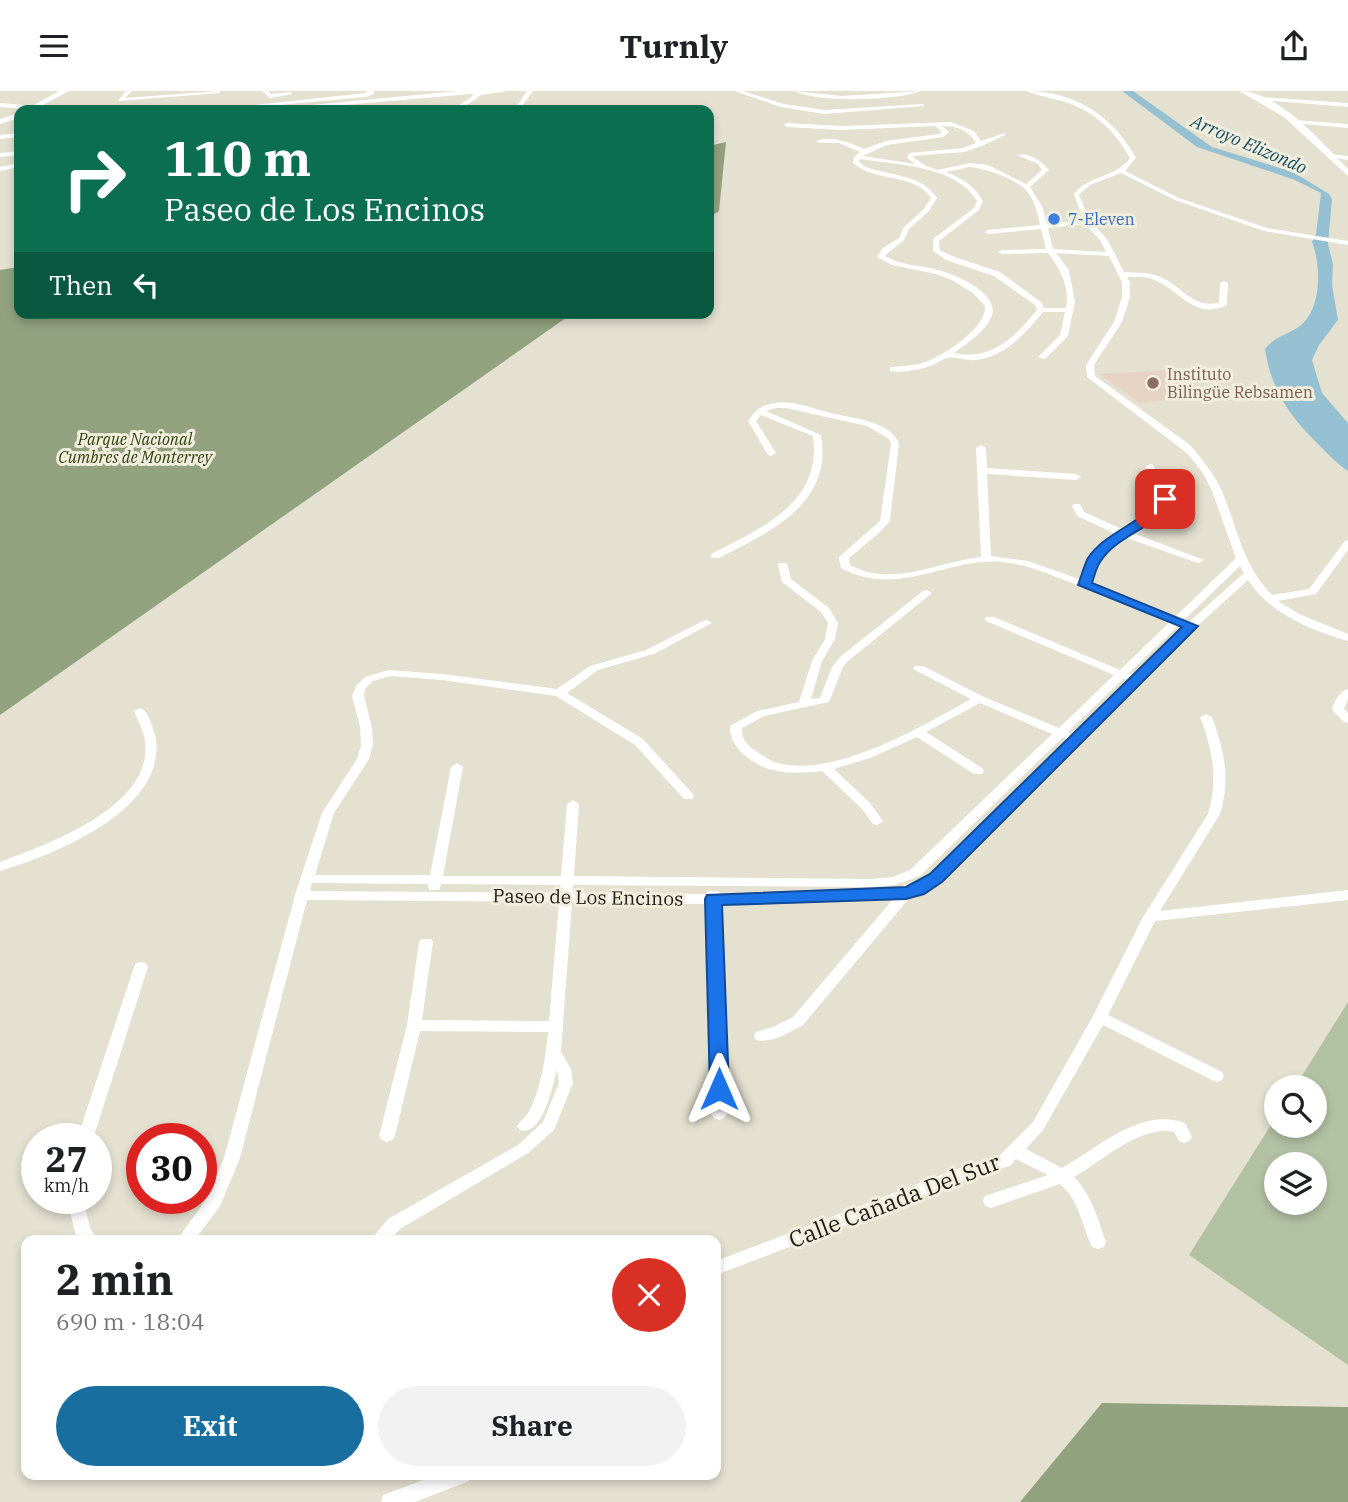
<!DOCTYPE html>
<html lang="en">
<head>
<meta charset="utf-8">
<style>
  body { margin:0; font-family:"IBM Plex Serif",serif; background:#f2f2f2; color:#202124; height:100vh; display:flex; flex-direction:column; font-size:26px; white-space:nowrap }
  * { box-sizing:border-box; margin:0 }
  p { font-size:23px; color:#757577 }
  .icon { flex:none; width:38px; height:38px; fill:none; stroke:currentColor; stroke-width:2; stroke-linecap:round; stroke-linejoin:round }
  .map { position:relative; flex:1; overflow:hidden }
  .panel { position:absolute; left:21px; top:1144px; width:700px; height:245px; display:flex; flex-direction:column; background:#fff; border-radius:14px; box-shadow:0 4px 10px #0003 }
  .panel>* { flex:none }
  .top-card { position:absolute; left:14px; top:14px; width:700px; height:214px; border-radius:14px; box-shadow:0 4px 10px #0003; background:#0b6e4f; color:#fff; overflow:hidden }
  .fabs { position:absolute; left:1264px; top:984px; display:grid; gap:14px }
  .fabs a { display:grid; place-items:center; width:63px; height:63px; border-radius:50%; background:#fff; box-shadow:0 4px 10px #0003; font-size:35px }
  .speed { position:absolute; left:21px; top:1032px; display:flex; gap:14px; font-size:35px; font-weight:700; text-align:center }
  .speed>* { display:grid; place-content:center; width:91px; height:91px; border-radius:50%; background:#fff; box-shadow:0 4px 10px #0003; line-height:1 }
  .speed small { font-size:18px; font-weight:400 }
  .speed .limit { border:10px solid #d22; background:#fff; color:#111 }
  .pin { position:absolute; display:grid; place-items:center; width:60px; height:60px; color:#fff; margin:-30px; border-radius:14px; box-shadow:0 4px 10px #0006 }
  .me { position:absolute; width:77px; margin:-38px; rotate:0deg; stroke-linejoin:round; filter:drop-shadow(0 0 5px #0008) }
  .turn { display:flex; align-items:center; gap:24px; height:147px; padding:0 35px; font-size:32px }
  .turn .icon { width:91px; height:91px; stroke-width:2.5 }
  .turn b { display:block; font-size:49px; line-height:60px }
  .then { display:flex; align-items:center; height:66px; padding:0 35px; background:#0003; gap:14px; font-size:26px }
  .round { display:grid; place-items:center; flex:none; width:74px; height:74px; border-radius:37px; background:#f2f2f2 }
  .summary { display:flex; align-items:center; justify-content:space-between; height:119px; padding:0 35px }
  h1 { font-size:42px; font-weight:700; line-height:52px }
  .primary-button { display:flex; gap:14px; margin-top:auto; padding:14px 35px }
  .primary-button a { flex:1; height:80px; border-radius:42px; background:#186f9f; color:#fff; font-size:28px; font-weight:700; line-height:80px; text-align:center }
  .primary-button a+a { background:#f2f2f2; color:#202124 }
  header { display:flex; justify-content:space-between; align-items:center; height:91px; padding:0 35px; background:#fff; font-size:32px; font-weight:700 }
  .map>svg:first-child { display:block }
  .education { fill:#e6d3c3 }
  .green { fill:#b3c1a3; fill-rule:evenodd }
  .forest { fill:#92a27f }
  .water { fill:#95c0d2 }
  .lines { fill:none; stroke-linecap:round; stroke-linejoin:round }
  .minor { fill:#fff; fill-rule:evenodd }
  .tertiary { fill:#fff; fill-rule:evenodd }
  .route { fill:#1a73e8; stroke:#114b97; stroke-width:2 }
  .shop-dot { fill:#3f7fe0; stroke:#f1eede; stroke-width:2.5 }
  .education-dot { fill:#8d6e63; stroke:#f1eede; stroke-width:2.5 }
  .labels { text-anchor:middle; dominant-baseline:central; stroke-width:6; stroke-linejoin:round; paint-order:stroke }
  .far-shop-label { font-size:16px; fill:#366cbe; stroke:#f1eede; text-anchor:start }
  .far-education-label { font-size:16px; fill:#785e54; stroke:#f1eede; text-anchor:start }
  .far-park-label { font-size:16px; font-style:italic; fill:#2f430c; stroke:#f1eede }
  .far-water-label { font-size:18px; font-style:italic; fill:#185165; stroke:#f1eede }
  .street-label { font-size:19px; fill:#1e1d17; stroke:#f1eede }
  .near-street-label { font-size:23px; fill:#1e1d17; stroke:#f1eede }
</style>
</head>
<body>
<header><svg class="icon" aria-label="menu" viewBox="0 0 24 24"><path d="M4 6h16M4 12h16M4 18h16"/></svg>Turnly<svg class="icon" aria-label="share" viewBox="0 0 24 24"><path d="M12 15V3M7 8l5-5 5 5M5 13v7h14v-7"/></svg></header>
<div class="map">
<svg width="1348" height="1411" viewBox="0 0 1348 1411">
  <rect width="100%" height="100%" fill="#e4e1d1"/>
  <path class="education" d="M1172,279l8,2 27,23 -67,8 -41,-29z"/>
  <path class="green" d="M1348,911v363l-159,-110 87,-138v8h38v-38h-19zM1276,1073h38v38h-38z"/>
  <g class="forest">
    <path d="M726,51l-7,69 -10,7v-72z"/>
    <path d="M19,176v46h554l-573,402v-445z"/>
    <path d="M1102,1312l246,4v95h-328z"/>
  </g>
  <path class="water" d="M1122,0h11l79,56 81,25 36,22 3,5 -4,45 5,20 -1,21 6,35 -19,25 -7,15 10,33 26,30v48c-11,-7 -20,-17 -29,-26 -29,-28 -48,-55 -54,-96 10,-13 23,-14 36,-24 21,-17 20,-61 11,-83l4,-8 5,-41 -26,-13 -98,-33z"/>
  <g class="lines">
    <g class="minor">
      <path d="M126,0h6l-7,7 93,-7 3,2 -103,8z"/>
      <path d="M262,0h6l3,3 19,-2 3,2 -23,4z"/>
      <path d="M368,0h6v3l-8,3 -141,13h-19l160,-17z"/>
      <path d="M527,0h6l-13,18 -11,1 7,-3z"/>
      <path d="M734,0h9l41,13 40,6 98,-6 3,2 -101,8 -43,-7z"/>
      <path d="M794,0l48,5 79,-5c-26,10 -102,12 -127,0z"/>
      <path d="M1026,0c49,0 87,25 110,67l-11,13 54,27 88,30 81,13v4l-84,-14 -89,-31 -54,-27 -31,12 -11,10 11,26 17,18 17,33c12,1 24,0 34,4 24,9 32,32 61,27l1,-20 4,-2 4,2 -1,22c-31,16 -47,-14 -72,-25 -8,-4 -19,-3 -28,-3l3,5v15l-8,25 -28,43 1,11 95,69c12,14 24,29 32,46 15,36 21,75 50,104l37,-6 36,-48 3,-1v10l-32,44 -38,7 21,13 49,20v7c-37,-11 -78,-27 -100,-61l-53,48 -254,253 -18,12 -12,3 -108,129c-14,7 -31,19 -47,15l-2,-4 2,-4 17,-5 20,-10 101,-119 -174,5 7,211 -3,4 -5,2 -5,-2 -3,-4 -4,-210 -135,-2 -11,150 10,17 2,14 -19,47 -26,23 -128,76 -11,12h-19l18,-22 130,-74 25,-23 16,-39 -2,-13c-5,16 -14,67 -37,60l-3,-4c3,-5 7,-8 11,-13 12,-19 18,-58 20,-81l-128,-1 -25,105 -3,4 -5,2 -5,-2 -3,-4 28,-111 12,-83 2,-3h10l2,3 -11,78 127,1 10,-119 -252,-2 -67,258 -20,48 -26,35h-18l32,-44 16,-39 71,-263 27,-82 35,-54 4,-14 -1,-18 -8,-31 4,-10 9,-9 24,-7 53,4 115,15 33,-23 56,-16 57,-29 4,-1 5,3 -58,31 -56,16 -31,23 76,46 49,54 2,3 -2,3h-8l-49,-54 -79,-49 -114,-16 -52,-4 -17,5 -8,8 -1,7 8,31 1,18 -4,14 -35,54 -19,62h115l21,-108 6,-4 6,4 -20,109h118l6,-72 6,-4 6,4 -5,72 295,3 24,-2 17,-7 142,-136 -72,-31 -54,29 56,36 2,3 -2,3h-8l-57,-37 -47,21 -36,11 36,34 13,18 -6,4 -4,-1 -11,-15 -40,-38c-17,2 -33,3 -49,-1 -19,-4 -45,-23 -43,-44l27,-15 42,-9 13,-41 13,-22 3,-16 -7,-11 -39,-30 -4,-17 1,-2h8l4,16 38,29 9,15 -3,16 -13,22 -11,38 9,-1 12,-31 8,-10 83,-66 4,-1 5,3 -84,68 -5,6 -14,35 -65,14 -22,12c-1,12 7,19 17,25 6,4 12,9 19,10 58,15 144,-37 193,-64l-56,-29 -2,-2 2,-2h8l61,31 75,31 55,-53 -128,-54 -1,-2 1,-2h8l126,53 50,-48c-30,-11 -60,-24 -90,-36 -25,-9 -50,-21 -77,-24 -57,-5 -104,37 -162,6l-2,-10 1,-2 40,-35 11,-77 -2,-5 -22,-13 -81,-18h-10l-10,3 55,24c12,70 -52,97 -102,123h-8v-4c50,-26 111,-50 102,-118l-52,-21 -5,6 20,32 -5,3 -3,-1 -20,-34c7,-10 13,-16 26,-18 18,-3 36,5 53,9 18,5 37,6 54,14 8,4 15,9 18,18l-9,77 -11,12 -30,25 1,7c43,23 86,-3 131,-8l-5,-109 5,-3 5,3 1,20 89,6 5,3 -5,3 -89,-6 4,82 37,5 54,19 8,-23 28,-22 -41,-19 -5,-10 2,-2h6l4,8 40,18 33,-23c5,-16 -4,-27 -12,-40l5,-3 3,1c27,42 15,43 -20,68l71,27 -5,3 -4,-1 -68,-24 -28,22 -8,23 84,34 61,-59 -24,-67 -9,-18 -15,-19 -101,-77 -1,-12 28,-43 8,-25v-15l-13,-26 -53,-3 13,17 6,32 -7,34 -23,23 -7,-2 22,-22 5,-23h-22c-18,22 -39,46 -69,48 -8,1 -19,-4 -27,-2 -4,1 -10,5 -14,7 -14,5 -29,8 -43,6v-4c11,-1 22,-1 33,-4 20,-7 64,-35 62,-57l-12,-13 -23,-14 -14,-5 -44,-9 -15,-8 6,-9 16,-10 5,-11 20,-18 7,-11c-17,-26 -56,-15 -78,-35l1,-6 6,-5 -21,-9h-20l-3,-2c17,-6 32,1 48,8l22,-8 53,-7 3,-2 -7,-6 -93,4 -55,-3 -3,-2 3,-2 55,3 109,-4 23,9 7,10 24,-8v2l-23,11 -18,6 -50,4 -1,1 13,9 12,4 32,-7 18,2 38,19 16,-14 -4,-6 -21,-9c11,-3 25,6 32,15l-19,17 12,19 5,18 36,-4 -9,-26c14,-19 42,-16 56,-36 -17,-30 -38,-49 -72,-58 -10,-3 -22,-5 -32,-9zM942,35c15,0 26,4 34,17l-13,5 -54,5 -2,5 8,6 -52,-8 24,-11 56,-8 6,-5zM860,68c37,6 95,6 117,42l-3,7 -41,31v12l13,9 48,16 41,29 2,5c-22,27 -46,51 -83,43 12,-9 33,-22 38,-38 7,-22 -37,-41 -54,-45 -18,-5 -36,-4 -53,-14l4,-4 15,-12 5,-11 20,-18 8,-13c-15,-24 -46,-22 -71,-31l-7,-5zM970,76c16,2 41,10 54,21 10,9 13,24 16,37l-52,5 -3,2 3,2 53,-5 5,20 -44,1 -4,2 4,2 46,-1c12,15 22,34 18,55h-22l-3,-6 -41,-30 -48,-16 -12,-6 -1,-9 40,-31 4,-9c-9,-16 -20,-22 -37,-29zM1085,133l15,16 6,12 -53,-3 -5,-21zM1240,475l4,7 -56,50 -4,-3zM1179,534l6,1 -52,51 -4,-4zM1123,588l7,1 -57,56 -5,-4zM1062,647l8,1 -139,136 -16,11 -9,-2 -6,4 -9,1 -171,5 -2,-3h-10l-2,3 -133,-1v-8l296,2 26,-2 25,-9zM312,792l116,1 1,6h10l2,-6 119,1v8l-250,-2z"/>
      <path d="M477,2l5,1c-11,9 -22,17 -36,16l15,-6z"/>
      <path d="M1262,6l86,6v4l-88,-7z"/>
      <path d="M0,12l34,3 3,2 -3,2 -34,-3z"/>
      <path d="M1295,29l53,4v4l-55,-5z"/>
      <path d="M19,60v4l-19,2v-4z"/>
      <path d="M1330,63l18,2v4l-20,-3z"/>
      <path d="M19,72v4l-19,4v-4z"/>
      <path d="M1348,598v10l-4,10 4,4v10l-4,-1 -12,-12c2,-8 7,-19 16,-21z"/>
      <path d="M140,617c9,3 11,17 15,26 2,8 2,14 1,21 -6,61 -105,101 -156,116v-9c48,-18 153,-55 145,-120 -1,-10 -7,-22 -11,-31z"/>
      <path d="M1206,623l6,3c12,33 19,62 8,97l-60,97 188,-21v10l-193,21 -47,94 114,57 2,4 -2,4 -5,2 -5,-2 -109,-55 -60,105 -17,19 36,19c38,-21 78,-61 123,-45l7,14 -3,4 -5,2 -5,-2 -5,-9c-33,-8 -72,29 -100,45 17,17 24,42 32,65l-2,5 -6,2 -6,-2c-10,-22 -13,-47 -32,-63l-69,24 -6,-2 -2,-5 2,-5 63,-21 -32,-16 -6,7 -32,9 -262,100v-14l254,-97 29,-8 34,-34 60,-106 50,-99 65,-103c10,-34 5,-64 -8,-97z"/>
      <path d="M141,871l5,1 2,4 -55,172h-16l57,-172 2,-4z"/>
      <path d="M67,1108h16l7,29 8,13h-18l-4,-5z"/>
      <path d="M437,1384h34l-2,6 -54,21h-34l2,-7z"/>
    </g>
    <g class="tertiary">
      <path d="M59,0h10l-35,19h-9z"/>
      <path d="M458,0h50l-34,5 -3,-2 -185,16h-27z"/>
      <path d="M1239,0c40,0 83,52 109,78v7l-64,-59z"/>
      <path d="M19,22v5l-19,6v-5z"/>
      <path d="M19,42v4l-19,2v-4z"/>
    </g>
  </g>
  <path class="route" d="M1165,404l6,4c-12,29 -54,35 -71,63 -4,6 -6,15 -8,21l106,43 -256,256 -18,12 -18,5 -184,6 7,184 -3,5 -7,2 -7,-2 -2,-5 -5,-190 2,-4 199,-8 24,-13 252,-247 -104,-42c3,-8 6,-19 10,-27 18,-27 57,-35 73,-62z"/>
  <circle class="shop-dot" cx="1054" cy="128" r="7"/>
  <circle class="education-dot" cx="1153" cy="292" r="7"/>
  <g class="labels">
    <g class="far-shop-label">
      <text x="1068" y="128">7-Eleven</text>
    </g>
    <g class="far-education-label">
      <text x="1167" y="283">Instituto<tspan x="1167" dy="18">Bilingüe Rebsamen</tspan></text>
    </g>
    <g class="far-park-label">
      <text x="135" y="348">Parque Nacional<tspan x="135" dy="18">Cumbres de Monterrey</tspan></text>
    </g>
    <g class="far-water-label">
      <text transform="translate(1249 53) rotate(23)">Arroyo Elizondo</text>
    </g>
    <g class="street-label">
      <text transform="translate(588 806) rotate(1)">Paseo de Los Encinos</text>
    </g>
    <g class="near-street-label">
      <text transform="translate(894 1109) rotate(-21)">Calle Cañada Del Sur</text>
    </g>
  </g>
</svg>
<div class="fabs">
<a><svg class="icon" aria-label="search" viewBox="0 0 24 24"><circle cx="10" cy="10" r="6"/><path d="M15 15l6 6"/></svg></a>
<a><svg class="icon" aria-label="layers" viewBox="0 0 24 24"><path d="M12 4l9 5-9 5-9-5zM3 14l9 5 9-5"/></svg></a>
</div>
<div class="speed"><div>27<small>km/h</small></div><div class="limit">30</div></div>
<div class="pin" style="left:1165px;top:408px;background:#d93025"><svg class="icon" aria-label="arrive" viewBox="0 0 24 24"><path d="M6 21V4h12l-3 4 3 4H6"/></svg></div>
<svg class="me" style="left:719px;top:998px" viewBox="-20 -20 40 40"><path d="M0-17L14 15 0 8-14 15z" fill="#1a73e8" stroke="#fff" stroke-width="4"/></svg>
<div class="top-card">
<div class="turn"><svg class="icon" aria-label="right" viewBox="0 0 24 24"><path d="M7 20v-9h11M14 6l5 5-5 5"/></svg><div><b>110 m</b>Paseo de Los Encinos</div></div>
<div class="then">Then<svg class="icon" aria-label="left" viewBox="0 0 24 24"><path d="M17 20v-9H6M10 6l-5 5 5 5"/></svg></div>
</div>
<section class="panel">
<div class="summary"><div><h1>2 min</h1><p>690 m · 18:04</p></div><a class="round" style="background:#d93025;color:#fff"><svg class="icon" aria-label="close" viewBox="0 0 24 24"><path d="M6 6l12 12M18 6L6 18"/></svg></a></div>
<div class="primary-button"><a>Exit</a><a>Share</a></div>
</section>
</div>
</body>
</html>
